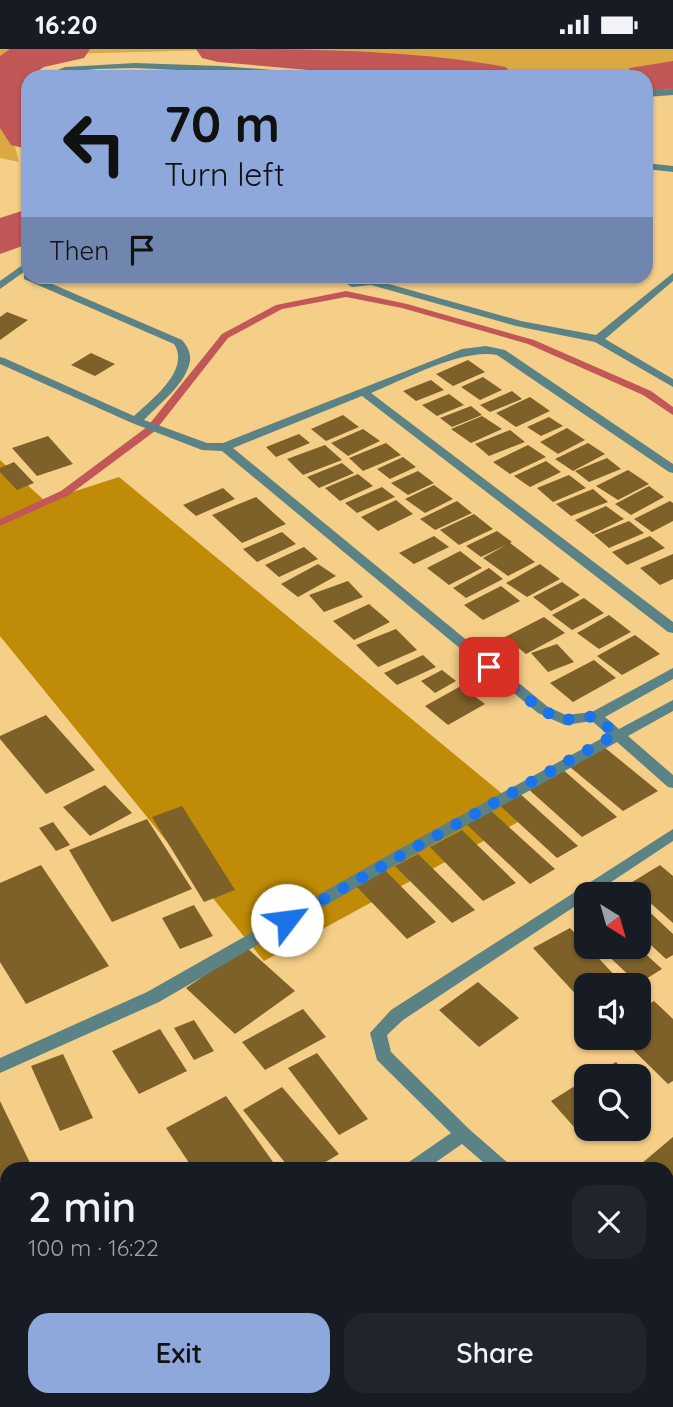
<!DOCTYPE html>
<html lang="en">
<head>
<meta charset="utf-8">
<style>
  body { margin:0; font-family:Quicksand,sans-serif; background:#20242c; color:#f1f3f6; height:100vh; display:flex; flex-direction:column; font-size:26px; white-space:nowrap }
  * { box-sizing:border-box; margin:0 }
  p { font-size:23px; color:#9ea1a6 }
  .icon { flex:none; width:38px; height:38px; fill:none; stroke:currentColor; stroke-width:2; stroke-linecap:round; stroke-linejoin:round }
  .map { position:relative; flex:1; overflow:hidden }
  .details { position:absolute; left:0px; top:1113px; width:674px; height:245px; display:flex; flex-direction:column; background:#171b24; border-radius:21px 21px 0 0; box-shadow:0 2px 5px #0004 }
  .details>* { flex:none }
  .banner { position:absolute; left:21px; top:21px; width:632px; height:214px; border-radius:21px; box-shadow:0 2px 5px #0004; background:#8ea8db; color:#111; overflow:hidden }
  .needle { width:46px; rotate:143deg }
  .tools { position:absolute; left:574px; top:833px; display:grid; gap:14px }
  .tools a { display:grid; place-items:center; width:77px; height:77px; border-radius:14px; background:#171b24; box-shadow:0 2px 5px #0004; font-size:35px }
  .pin { position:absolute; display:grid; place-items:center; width:60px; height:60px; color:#fff; margin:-30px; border-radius:14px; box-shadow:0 4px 10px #0006 }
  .me { position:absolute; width:77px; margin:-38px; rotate:60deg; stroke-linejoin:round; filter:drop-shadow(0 0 5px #0008) }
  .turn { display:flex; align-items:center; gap:24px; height:147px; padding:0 28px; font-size:32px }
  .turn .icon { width:91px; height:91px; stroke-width:2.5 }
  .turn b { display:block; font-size:49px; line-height:60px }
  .then { display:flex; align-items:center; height:66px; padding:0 28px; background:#0003; gap:14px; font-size:26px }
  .round { display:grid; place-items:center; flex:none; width:74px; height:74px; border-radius:21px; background:#20242c }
  .headline { display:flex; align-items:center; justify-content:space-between; height:119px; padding:0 28px }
  h1 { font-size:42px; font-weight:600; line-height:52px }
  .primary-button { display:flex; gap:14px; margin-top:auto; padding:14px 28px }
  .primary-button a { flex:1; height:80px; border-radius:21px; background:#8ea8db; color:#111; font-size:28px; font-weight:600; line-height:80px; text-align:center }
  .primary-button a+a { background:#20242c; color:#f1f3f6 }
  .status { display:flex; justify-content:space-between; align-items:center; height:49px; padding:0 35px; background:#171b24; direction:ltr }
  .status svg { height:19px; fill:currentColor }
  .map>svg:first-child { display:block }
  .green { fill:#dba944 }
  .forest { fill:#c08c07 }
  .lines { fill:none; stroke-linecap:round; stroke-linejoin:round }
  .stream { fill:#c15757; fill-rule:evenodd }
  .river { fill:#c15757; fill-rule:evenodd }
  .building { fill:#7e6129 }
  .street { fill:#5b8386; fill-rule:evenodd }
  .route { stroke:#1a73e8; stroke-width:12; stroke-dasharray:0 21.6 }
</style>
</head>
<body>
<div class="status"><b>16:20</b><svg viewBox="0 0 49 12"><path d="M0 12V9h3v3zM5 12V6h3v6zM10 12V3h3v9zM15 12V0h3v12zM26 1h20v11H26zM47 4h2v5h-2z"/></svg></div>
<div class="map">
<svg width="673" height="1358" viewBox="0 0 673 1358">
  <rect width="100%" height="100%" fill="#f5ce88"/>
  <g class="green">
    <path d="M0,0h251l-187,5 -64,23z"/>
    <path d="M266,0h407v32l-27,3v-7h-191z"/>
    <path d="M0,40l19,73 -19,-4z"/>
  </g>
  <path class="forest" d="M0,411l45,41 74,-24 410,339 -265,145 -264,-325z"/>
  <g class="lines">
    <path class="stream" d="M346,242l61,13 127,36 117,51 22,16v8l-30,-20 -115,-51 -126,-36 -56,-11 -64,12 -54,29 -73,93 -86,64 -69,31v-7l61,-28 86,-64 75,-93 54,-29z"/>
    <g class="river">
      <path d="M10,0h80l-6,9 -40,9 -20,13 4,9v60l-17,-4 -11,-17v-72z"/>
      <path d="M196,0c103,0 209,0 310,18l7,10h-125l-170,-15 -16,-4z"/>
      <path d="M673,12v28l-27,3v-15h-22l6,-9z"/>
      <path d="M28,160v35l-28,10v-36z"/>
    </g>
  </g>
  <g class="building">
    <path d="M7,263l21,8 -28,20v-23z"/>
    <path d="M91,304l24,11 -20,12 -24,-11z"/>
    <path d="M468,311l17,12 -32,14 -17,-12z"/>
    <path d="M483,328l19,13 -22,10 -19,-13z"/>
    <path d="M431,331l13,10 -28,11 -13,-10z"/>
    <path d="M512,342l10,8 -32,13 -10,-7z"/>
    <path d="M449,345l15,11 -27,11 -15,-11z"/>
    <path d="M530,348l20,14 -34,16 -20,-14z"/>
    <path d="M471,357l11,9 -30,12 -12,-9z"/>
    <path d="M343,366l16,12 -33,14 -15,-12z"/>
    <path d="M482,367l20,13 -31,14 -20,-14z"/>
    <path d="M549,368l14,9 -22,10 -14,-9z"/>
    <path d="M567,379l18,12 -27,14 -18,-12z"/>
    <path d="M363,380l17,12 -32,15 -17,-13z"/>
    <path d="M510,381l15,12 -36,14 -14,-12z"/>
    <path d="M299,385l11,9 -34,14 -10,-10z"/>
    <path d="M48,387l25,28 -36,12 -25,-28z"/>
    <path d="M386,394l15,12 -38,16 -14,-13z"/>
    <path d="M588,394l17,11 -32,17 -18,-12z"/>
    <path d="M325,396l17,15 -39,15 -16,-16z"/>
    <path d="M528,396l18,12 -36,17 -17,-12z"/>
    <path d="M403,408l13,10 -26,12 -13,-10z"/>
    <path d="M607,409l14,11 -32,13 -14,-11z"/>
    <path d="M546,412l15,11 -31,15 -16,-11z"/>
    <path d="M14,413l20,21 -17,7 -17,-18v-4z"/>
    <path d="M342,414l12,10 -35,15 -12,-11z"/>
    <path d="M628,421l21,14 -31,16 -22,-14z"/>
    <path d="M418,422l16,12 -26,12 -17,-12z"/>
    <path d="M358,425l15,12 -33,15 -15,-13z"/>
    <path d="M569,426l17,13 -33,14 -16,-14z"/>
    <path d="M434,436l19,14 -28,14 -20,-14z"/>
    <path d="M649,437l15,11 -33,18 -16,-11z"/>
    <path d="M382,438l13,10 -38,16 -12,-10z"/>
    <path d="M223,439l12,11 -39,17 -13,-11z"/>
    <path d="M593,440l15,13 -37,14 -15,-12z"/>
    <path d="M256,448l30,27 -44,19 -30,-28z"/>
    <path d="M396,451l17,14 -35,17 -17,-14z"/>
    <path d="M457,452l15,12 -37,17 -15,-11z"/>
    <path d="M670,452l3,2v18l-21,11 -18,-13z"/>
    <path d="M606,457l18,13 -31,15 -18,-14z"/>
    <path d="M474,465l19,15 -34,16 -19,-15z"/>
    <path d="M629,472l15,12 -35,15 -15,-13z"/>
    <path d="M497,482l15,11 -2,1 25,19 -27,14 -25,-18 23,-13 -25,12 -15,-11z"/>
    <path d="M282,483l14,12 -39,18 -14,-13z"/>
    <path d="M434,487l15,11 -35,17 -15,-11z"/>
    <path d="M650,487l15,12 -38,17 -15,-13z"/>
    <path d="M304,498l14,12 -39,18 -14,-12z"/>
    <path d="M460,502l22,17 -33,17 -22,-17z"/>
    <path d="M673,505v25l-13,6 -20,-17z"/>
    <path d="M318,515l18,12 -38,21 -17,-13z"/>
    <path d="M540,515l20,15 -33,18 -21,-14z"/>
    <path d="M489,519l14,11 -37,19 -13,-10z"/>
    <path d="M348,532l15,16 -39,15 -15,-17z"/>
    <path d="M562,533l18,13 -29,16 -18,-14z"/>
    <path d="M501,537l19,15 -37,19 -19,-15z"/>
    <path d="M584,549l20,15 -32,17 -20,-15z"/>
    <path d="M369,555l21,18 -36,18 -21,-19z"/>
    <path d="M609,566l22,17 -32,17 -22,-16z"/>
    <path d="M544,568l21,16 -39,21 -21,-17z"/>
    <path d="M396,580l21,21 -39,17 -22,-22z"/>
    <path d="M635,586l25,19 -38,21 -25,-19z"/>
    <path d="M557,595l17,18 -26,10 -17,-19z"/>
    <path d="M423,606l13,12 -39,18 -13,-12z"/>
    <path d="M594,611l22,18 -43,24 -23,-19z"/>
    <path d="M442,621l14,11 -21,12 -14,-12z"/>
    <path d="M461,637l24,18 -37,21 -23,-19z"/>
    <path d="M46,666l49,55 -49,24 -46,-55v-3z"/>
    <path d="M604,698l54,44 -35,20 -53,-44z"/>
    <path d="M561,719l56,49 -35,20 -56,-50z"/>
    <path d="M105,736l27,28 -42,23 -27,-29z"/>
    <path d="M517,742l61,55 -21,12 -61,-56z"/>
    <path d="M182,757l53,84 -31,12 -52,-85z"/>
    <path d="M489,760l66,60 -25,15 -66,-62z"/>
    <path d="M147,770l45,70 -80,33 -43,-72z"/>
    <path d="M53,773l17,23 -14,6 -17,-23z"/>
    <path d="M462,781l54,53 -33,18 -53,-54z"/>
    <path d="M418,805l57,56 -23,13 -57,-57z"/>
    <path d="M41,816l68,101 -83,38 -26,-42v-79z"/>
    <path d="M660,816l13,11v47l-44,-39z"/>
    <path d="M384,820l52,53 -29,17 -52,-54z"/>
    <path d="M639,853l34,32v21l-7,4 -27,-25z"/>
    <path d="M194,856l19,31 -33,13 -18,-31z"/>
    <path d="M570,879l50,53 -7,4h-27v15l-3,2 -50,-54z"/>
    <path d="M246,898l49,44 -60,43 -49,-46z"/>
    <path d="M599,898h39l24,22 -24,15z"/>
    <path d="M478,933l41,36 -40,29 -40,-37z"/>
    <path d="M654,952l19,18v62l-5,3 -47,-46h18v-28z"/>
    <path d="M303,960l23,28 -61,33 -23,-28z"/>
    <path d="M194,971l20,31 -20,9 -20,-32z"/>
    <path d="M160,980l27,42 -48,23 -27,-43z"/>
    <path d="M317,1004l51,66 -29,16 -51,-67z"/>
    <path d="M63,1005l30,64 -33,13 -29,-65z"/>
    <path d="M616,1013l13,14h-37z"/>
    <path d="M586,1030v50h9l-13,7 -31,-35z"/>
    <path d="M282,1038l57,67 -25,15h-24l-47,-59z"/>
    <path d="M226,1047l52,73h-85l-27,-41z"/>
    <path d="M0,1052l32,66 -25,2v9l-7,3z"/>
    <path d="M673,1088v68l-6,5v-41h-32z"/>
    <path d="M7,1136v57l-7,-14v-40z"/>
    <path d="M0,1213l7,11v93l-7,-12z"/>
    <path d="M219,1351h49l4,7h-49z"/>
    <path d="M288,1351h43l-11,7h-27z"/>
    <path d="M401,1351h85l7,7h-86z"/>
    <path d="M513,1351h133l-8,7h-118z"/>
  </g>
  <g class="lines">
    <g class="street">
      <path d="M135,14l86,3 101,8 4,3 -191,-9 -39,1 -30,3 -13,5h-12l24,-10z"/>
      <path d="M673,40v6l-27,2v-6z"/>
      <path d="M646,114l27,3v6l-27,-3z"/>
      <path d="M28,212v8l-28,20v-8z"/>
      <path d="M673,224v8l-68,58 68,40v8l-78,-45 -79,-16 -145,-41 -19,2 -5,-3 5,-3 19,-2 150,42 75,14z"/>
      <path d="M28,225v3h8l146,63c5,6 9,12 8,21 -4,23 -31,43 -46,59l63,23h16l239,-94 24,-3 19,4 168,114v9l-4,-1 -172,-117c-34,-7 -92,24 -126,38l302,229v11l-5,-1 -306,-236 -129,52 315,259 18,8 26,-3 81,-44v11l-68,38 14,12 54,-29v11l-45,25 45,39v13l-5,-1 -51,-45 -213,118 -245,142 -159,71v-15l147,-66 247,-140 214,-117 -16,-14 -27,4 -27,-12 -316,-262 -20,-1 -70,-27 -132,-59v-7l4,1 130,58c17,-16 57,-46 40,-72l-150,-65v-4z"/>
      <path d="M673,780v12l-80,53h-7v5l-183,121 -16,15 4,17 78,77 40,35 3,5h-21l-29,-25 -36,25h-23l3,-5 45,-31 -74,-73 -7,-27 21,-23z"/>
      <path d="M667,1254l6,3v20l-6,-3z"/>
      <rect x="149" y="1351" width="20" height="7"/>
    </g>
  </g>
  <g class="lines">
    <path class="route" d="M287,871l329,-186 -21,-18 -30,4 -22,-9 -54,-44"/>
  </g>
</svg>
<div class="tools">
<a><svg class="needle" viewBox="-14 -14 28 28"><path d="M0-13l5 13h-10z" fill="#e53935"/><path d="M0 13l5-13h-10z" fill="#9ea1a6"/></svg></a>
<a><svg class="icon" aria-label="sound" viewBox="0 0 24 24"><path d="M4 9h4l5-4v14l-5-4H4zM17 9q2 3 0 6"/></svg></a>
<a><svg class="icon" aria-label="search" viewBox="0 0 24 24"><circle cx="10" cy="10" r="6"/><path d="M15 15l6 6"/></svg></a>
</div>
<div class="pin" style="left:489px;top:618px;background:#d93025"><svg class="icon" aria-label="arrive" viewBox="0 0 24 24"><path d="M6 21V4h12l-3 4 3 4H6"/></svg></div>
<svg class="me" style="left:287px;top:871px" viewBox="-20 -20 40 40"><circle r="19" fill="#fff"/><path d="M0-13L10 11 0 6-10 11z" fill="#1a73e8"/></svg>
<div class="banner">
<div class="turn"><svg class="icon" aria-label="left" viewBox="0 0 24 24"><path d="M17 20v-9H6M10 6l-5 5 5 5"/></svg><div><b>70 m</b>Turn left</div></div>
<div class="then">Then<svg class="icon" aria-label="arrive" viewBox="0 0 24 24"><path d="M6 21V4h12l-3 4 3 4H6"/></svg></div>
</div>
<section class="details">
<div class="headline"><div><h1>2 min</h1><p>100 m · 16:22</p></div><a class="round"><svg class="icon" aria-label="close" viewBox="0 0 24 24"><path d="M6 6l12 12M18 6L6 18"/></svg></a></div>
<div class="primary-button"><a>Exit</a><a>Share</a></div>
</section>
</div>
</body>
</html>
